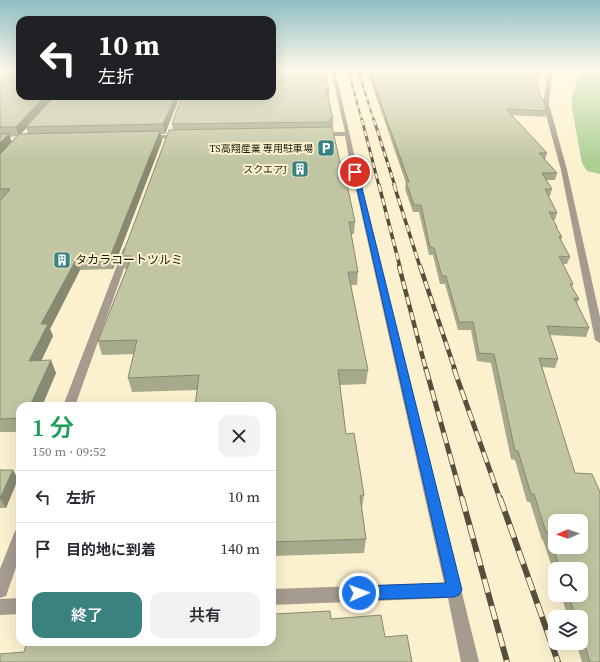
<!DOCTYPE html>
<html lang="ja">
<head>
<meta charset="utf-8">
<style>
  body { margin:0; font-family:"Source Serif 4","Noto Sans JP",serif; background:#f2f2f3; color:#2b2b33; height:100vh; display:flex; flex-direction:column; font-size:15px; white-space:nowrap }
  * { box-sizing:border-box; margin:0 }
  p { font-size:13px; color:#7c7c81 }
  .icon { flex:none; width:22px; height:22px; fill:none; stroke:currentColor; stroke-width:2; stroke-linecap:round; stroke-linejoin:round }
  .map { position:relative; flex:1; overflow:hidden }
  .sheet { position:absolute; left:16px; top:402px; width:260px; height:244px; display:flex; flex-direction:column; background:#fff; border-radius:12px; box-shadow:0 4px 16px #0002 }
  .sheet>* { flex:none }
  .hud { position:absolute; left:16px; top:16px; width:260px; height:84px; border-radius:12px; box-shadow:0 4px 16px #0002; background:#202124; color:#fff; overflow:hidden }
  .needle { width:26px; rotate:268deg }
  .tools { position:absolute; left:548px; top:514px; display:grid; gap:8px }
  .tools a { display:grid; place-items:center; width:40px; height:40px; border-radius:8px; background:#fff; box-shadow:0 4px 16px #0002; font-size:20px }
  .pin { position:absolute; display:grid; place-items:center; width:34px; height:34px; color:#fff; margin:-17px; border:2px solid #fff; border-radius:50%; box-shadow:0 1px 4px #0007 }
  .me { position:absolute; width:44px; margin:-22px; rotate:88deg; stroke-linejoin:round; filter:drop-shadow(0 0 3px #0008) }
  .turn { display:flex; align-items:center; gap:14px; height:84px; padding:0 16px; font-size:18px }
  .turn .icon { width:52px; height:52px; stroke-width:2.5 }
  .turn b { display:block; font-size:28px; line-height:34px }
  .round { display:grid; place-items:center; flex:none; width:42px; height:42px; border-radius:12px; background:#f2f2f3 }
  .summary { display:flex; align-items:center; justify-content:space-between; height:68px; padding:0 16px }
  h1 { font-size:24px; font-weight:600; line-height:30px; color:#1e9e55 }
  .action { display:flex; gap:8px; margin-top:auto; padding:8px 16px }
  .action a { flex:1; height:46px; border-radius:12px; background:#3a8280; color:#fff; font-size:16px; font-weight:600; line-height:46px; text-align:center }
  .action a+a { background:#f2f2f3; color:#2b2b33 }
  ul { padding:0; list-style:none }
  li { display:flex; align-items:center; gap:12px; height:52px; padding:0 16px; border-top:1px solid #e1e1e2 }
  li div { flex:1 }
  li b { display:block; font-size:15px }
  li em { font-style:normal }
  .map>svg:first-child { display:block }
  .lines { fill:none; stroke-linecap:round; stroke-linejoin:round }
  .river { fill:#abce93; fill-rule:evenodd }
  .street { fill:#a59b8f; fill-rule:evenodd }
  .rail-far5-casing { stroke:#55503e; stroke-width:2 }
  .rail-far4-casing { stroke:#55503e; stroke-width:3 }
  .rail-far3-casing { stroke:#55503e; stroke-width:3.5 }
  .rail-far2-casing { stroke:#55503e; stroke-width:4.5 }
  .rail-far1-casing { stroke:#55503e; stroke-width:5 }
  .rail-casing { stroke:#55503e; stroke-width:6 }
  .rail-far5 { stroke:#fcf1ce; stroke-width:1.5; stroke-dasharray:4.5; stroke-linecap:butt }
  .rail-far4 { stroke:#fcf1ce; stroke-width:2; stroke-dasharray:5.5; stroke-linecap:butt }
  .rail-far3 { stroke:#fcf1ce; stroke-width:2.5; stroke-dasharray:7; stroke-linecap:butt }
  .rail-far2 { stroke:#fcf1ce; stroke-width:3; stroke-dasharray:8; stroke-linecap:butt }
  .rail-far1 { stroke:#fcf1ce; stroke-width:3.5; stroke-dasharray:11; stroke-linecap:butt }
  .rail { stroke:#fcf1ce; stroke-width:4.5; stroke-dasharray:14; stroke-linecap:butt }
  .wall { fill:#a6a98b; fill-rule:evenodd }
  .shaded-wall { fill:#878a71 }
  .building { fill:#c1c5a2; stroke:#878a71; fill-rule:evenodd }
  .route { fill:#1a73e8; stroke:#114b97 }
  .labels { text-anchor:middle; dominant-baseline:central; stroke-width:4; stroke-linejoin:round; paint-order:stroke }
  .far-poi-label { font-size:10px; fill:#1f1c0f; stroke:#fcf1ce; text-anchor:end }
  .poi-label { font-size:12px; fill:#1f1c0f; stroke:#fcf1ce; text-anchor:start }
</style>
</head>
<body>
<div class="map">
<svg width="600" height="662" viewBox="0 0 600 662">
  <rect width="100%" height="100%" fill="#fcf1ce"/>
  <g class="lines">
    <path class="river" d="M582,70h18v104l-13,-3 -5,-8 -10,-54v-13z"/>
    <g class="street">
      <path d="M331,70h4l20,88 124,504h-18l-13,-64 -176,7v-16l172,-6 -95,-425 -4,-22h-25l-3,-2 3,-2h25z"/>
      <path d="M551,70h4l-3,3 -3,31 18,66 33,147v26l-5,-3 -34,-170 -18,-66 5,-31z"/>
      <path d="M180,135l2,1v2l-34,1 -3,-2 3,-2z"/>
      <path d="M124,247h3l4,2 -56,157h-12z"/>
      <path d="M20,529v27l-14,40 -6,2v-29l15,-38z"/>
      <path d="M20,598v16l-20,1v-16z"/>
    </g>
    <defs>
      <g id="rail-far5">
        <path d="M348,70l14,51"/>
        <path d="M358,70l16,51"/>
      </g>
      <g id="rail-far4">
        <path d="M362,120l17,66"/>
        <path d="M374,120l21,66"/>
      </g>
      <g id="rail-far3">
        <path d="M379,185l21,82"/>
        <path d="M394,185l26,82"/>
      </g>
      <g id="rail-far2">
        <path d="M399,266l27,104"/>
        <path d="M420,266l35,104"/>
      </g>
      <g id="rail-far1">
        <path d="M426,369l36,130"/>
        <path d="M454,369l46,130"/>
      </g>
      <g id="rail">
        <path d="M462,498l45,164"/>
        <path d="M500,498l58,164"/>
      </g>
    </defs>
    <use href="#rail-far5" class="rail-far5-casing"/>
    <use href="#rail-far4" class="rail-far4-casing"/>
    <use href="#rail-far3" class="rail-far3-casing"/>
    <use href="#rail-far2" class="rail-far2-casing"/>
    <use href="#rail-far1" class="rail-far1-casing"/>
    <use href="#rail" class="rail-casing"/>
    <use href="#rail-far5" class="rail-far5"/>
    <use href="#rail-far4" class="rail-far4"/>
    <use href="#rail-far3" class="rail-far3"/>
    <use href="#rail-far2" class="rail-far2"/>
    <use href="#rail-far1" class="rail-far1"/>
    <use href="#rail" class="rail"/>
  </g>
  <g class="wall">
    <path d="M0,70l20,26h160l-15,38h-4l1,7 -49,128 -33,1 -30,59 3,7 -12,25 15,12 -14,33h-22v26h-20v-231l1,-1h-1zM26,128l2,5 -7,1zM17,136l-5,6 -2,-5z"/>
    <path d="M367,70h136l27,1 2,-1h-2h11l-1,4 -5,1 5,20 7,16 -2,6 -33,-2 35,38 -2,7 12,13 -2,7h-9l6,9 -2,7h-2l9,17 -2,7h-2l4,7v2l5,8 -1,3 9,17 -3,7h-4l10,20 -1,3 7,12 -2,4 12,25 -3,9 -36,-2 8,24 -3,9 -13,-1 58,295h-18l-6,-19h5v-26h-13l-7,-22h20v-26h-26v7l-12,-36h-1l-12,-38h-3l-12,-42 -4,-1 -20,-96 -14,-2 -6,-31h-13l-13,-46h-5l-7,-29h-4l-10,-43h-6l-8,-23 1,-6z"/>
    <path d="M329,89v9h-1l5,21v9h-1l11,47 12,47 -1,12h-3l7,38 -1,13h-6l17,85 -2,14 -26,1 6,49 18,61 -2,13 4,31 -2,14 -92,3v-150l-75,-16 -65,2 -4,-14 6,-24 -32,1 -4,-14 29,-72h-2l-3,-13 51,-126 -1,-6 10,-28z"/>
    <path d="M0,470l18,9 -12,29h-6z"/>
  </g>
  <g class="shaded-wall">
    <path d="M534,70h7l-1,4 -8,1z"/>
    <path d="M45,96h11l-30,31v1l-7,8 -3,-9z"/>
    <path d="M176,96h4l-15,38 -2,-10z"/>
    <path d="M160,131l2,10 -49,128 -3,-12z"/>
    <path d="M9,134l3,9 -12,14v-14z"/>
    <path d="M77,258l3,12 -30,59 3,7 -18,38 -6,-13 12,-37z"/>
    <path d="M51,360l5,13 -14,33h-12z"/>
    <path d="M13,470l5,9 -12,29 -6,-10z"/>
  </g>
  <g class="building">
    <path d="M0,70h20v26h25l-29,31h-16z"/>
    <path d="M272,70h52l5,19h-3l7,30h-3v3l-158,2 10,-28h90z"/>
    <path d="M369,70h134l27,1 2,-1h6h-4l6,25 3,4 4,12 -41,-2 41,44h-8l18,20h-15l10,16h-7l12,24 -8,-1 8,15h-1l6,10h-3l11,20 -11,-1 14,28h-3l9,15 -5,-1 15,30 -42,-2 11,33 -19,-1 36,115 17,1 8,18v170h-10l-9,-29v-16h-5l-8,-22h13v-26h-21l-12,-37h-2l-12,-38h-3l-13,-43h-3l-21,-97 -15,-1 -6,-31h-14l-13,-46h-4l-8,-28 -4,-1 -9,-42h-7l-8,-23h3zM555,521h26v26h-26z"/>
    <path d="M56,96h120l-13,28 -137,3 27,-29z"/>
    <path d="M332,127l11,48h2l10,47h-6l9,50h-10l20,98h-30l8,64 8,-1 10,62 -4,1 6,43 -94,3v-136h-77l4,-31 -71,3 9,-38 -39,1 34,-85h-10l47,-126z"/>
    <path d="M160,131l-50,126 -33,1 -36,66h7l-19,37 22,-1 -21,46h-10v12l-20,1v-218l10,-12h-10v-35l19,-20z"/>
    <path d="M0,134h9l-9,9z"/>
    <path d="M0,470h13l-13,28z"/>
    <path d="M330,611l1,8 50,-4 4,22 22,-2 5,27h-412v-8l24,-2 3,-10h245v-25l3,-3z"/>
  </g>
  <linearGradient id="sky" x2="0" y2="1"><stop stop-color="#8fbec6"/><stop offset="0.43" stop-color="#fef9e9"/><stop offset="1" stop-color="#fef9e9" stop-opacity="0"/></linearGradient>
  <rect width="600" height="162" fill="url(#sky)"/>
  <path class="route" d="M353,171l5,1 104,418 -3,5 -5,2 -95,3 -5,-2 -3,-5 3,-5 5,-2 87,-3z"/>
  <defs>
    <symbol id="parking-square" viewBox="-11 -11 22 22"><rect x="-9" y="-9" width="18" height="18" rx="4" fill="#3a8280" stroke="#fcf1ce"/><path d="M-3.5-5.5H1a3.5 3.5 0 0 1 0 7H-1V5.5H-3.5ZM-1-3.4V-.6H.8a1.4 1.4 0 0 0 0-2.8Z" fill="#fff"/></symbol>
    <symbol id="building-square" viewBox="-11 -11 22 22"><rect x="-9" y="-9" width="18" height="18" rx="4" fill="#3a8280" stroke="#fcf1ce"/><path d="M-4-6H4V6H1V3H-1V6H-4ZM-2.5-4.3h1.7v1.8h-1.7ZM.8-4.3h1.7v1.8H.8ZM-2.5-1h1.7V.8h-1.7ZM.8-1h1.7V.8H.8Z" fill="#fff"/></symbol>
  </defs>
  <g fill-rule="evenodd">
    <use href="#parking-square" x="316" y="138" width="20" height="20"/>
    <use href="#building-square" x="290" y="159" width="20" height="20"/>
    <use href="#building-square" x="52" y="250" width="20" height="20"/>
  </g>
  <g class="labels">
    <g class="far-poi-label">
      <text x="313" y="148">TS高翔産業 専用駐車場</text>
      <text x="287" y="169">スクエアJ</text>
    </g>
    <g class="poi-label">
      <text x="75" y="260">タカラコートツルミ</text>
    </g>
  </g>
</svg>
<div class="tools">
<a><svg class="needle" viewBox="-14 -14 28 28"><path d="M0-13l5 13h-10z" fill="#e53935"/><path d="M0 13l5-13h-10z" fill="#7c7c81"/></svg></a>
<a><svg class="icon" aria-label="search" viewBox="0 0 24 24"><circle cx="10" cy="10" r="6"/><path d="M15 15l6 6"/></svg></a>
<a><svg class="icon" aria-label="layers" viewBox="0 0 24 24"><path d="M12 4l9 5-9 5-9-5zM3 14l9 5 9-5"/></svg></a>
</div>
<div class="pin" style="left:355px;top:172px;background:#d93025"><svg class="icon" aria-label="arrive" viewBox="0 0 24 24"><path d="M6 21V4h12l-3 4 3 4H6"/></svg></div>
<svg class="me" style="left:359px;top:593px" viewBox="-20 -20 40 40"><circle r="17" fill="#1a73e8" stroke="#fff" stroke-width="3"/><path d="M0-11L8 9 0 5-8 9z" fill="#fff"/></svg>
<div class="hud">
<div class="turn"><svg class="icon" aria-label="left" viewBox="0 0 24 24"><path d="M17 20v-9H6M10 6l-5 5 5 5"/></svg><div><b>10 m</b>左折</div></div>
</div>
<section class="sheet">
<div class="summary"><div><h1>1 分</h1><p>150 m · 09:52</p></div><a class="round"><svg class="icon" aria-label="close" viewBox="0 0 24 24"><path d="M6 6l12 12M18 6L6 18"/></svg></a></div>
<ul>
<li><svg class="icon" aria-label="left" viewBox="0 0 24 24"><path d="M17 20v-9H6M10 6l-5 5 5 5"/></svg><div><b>左折</b></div><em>10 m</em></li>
<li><svg class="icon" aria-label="arrive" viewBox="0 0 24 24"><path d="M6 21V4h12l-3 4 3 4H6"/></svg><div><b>目的地に到着</b></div><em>140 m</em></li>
</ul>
<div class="action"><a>終了</a><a>共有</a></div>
</section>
</div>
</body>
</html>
